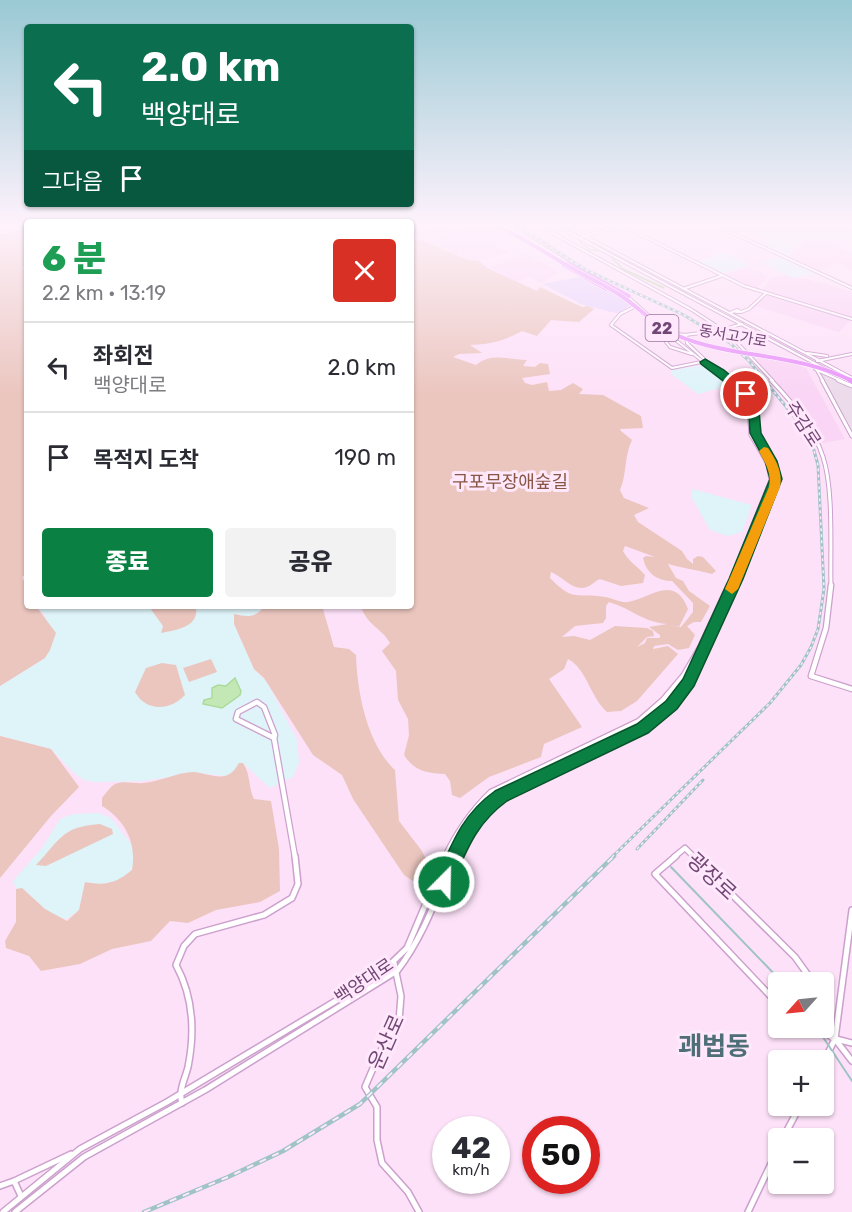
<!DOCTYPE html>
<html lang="ko">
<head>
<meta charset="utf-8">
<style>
  body { margin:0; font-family:Rubik,"Noto Sans KR",sans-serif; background:#f2f2f3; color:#2b2b33; height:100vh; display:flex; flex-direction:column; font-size:22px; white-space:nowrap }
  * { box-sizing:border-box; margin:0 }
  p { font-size:20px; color:#7c7c81 }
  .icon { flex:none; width:33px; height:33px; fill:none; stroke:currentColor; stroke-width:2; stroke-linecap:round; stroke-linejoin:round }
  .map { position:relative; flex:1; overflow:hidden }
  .side { position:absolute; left:24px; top:219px; width:390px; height:390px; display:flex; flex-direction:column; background:#fff; border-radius:6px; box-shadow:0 2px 4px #0004 }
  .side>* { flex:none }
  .hud { position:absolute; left:24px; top:24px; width:390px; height:183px; border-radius:6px; box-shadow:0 2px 4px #0004; background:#0b6e4f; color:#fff; overflow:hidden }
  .needle { width:39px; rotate:243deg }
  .controls { position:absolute; left:768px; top:972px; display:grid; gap:12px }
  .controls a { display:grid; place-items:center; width:66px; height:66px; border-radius:6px; background:#fff; box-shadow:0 2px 4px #0004; font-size:30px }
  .speed { position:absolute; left:432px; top:1116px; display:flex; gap:12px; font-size:30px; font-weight:700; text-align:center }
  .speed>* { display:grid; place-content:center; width:78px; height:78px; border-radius:50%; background:#fff; box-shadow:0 2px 4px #0004; line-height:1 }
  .speed small { font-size:15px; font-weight:400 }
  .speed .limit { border:9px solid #d22; background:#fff; color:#111 }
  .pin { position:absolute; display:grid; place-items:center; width:51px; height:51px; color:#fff; margin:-26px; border:3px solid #fff; border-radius:50%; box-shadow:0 2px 6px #0007 }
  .me { position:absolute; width:66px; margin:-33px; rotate:23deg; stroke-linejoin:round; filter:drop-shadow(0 0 4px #0008) }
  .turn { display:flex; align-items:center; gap:21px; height:126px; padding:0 18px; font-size:27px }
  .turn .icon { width:78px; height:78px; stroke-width:2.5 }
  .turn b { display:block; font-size:42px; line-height:51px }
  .then { display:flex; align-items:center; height:57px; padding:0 18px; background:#0003; gap:12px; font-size:22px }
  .round { display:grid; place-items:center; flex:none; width:63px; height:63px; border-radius:6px; background:#f2f2f3 }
  .head { display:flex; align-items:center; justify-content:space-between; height:102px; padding:0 18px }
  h1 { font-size:36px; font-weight:800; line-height:45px; color:#1e9e55 }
  .primary-button { display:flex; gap:12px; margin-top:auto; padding:12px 18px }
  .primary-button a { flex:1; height:69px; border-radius:6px; background:#0b8043; color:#fff; font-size:24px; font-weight:800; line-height:69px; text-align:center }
  .primary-button a+a { background:#f2f2f3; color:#2b2b33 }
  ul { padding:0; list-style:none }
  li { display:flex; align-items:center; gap:18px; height:90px; padding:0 18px; border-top:2px solid #e1e1e2 }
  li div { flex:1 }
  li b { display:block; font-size:22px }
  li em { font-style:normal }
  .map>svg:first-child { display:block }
  .residential { fill:#fad5f5 }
  .industrial { fill:#ecdceb }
  .education { fill:#def4f9 }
  .medical { fill:#e6d3fc }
  .green { fill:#ebc6bf; fill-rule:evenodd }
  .water { fill:#c3e8b5; stroke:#acda9a; stroke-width:1.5 }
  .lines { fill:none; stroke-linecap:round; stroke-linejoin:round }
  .stream { stroke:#acda9a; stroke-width:1.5 }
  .secondary-tunnel { stroke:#dabad8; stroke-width:2; stroke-dasharray:2 1.5; stroke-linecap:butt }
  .secondary-far3-casing { stroke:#cca0cd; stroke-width:4 }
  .secondary-far2-casing { stroke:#cca0cd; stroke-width:5 }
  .secondary-far1-casing { stroke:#cca0cd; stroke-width:7 }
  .secondary-casing { stroke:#cca0cd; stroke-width:8 }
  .highway-casing { stroke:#fff; stroke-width:5 }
  .secondary-far3 { stroke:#fff; stroke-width:2 }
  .secondary-far2 { stroke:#fff; stroke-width:3 }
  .secondary-far1 { stroke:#fff; stroke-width:4.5 }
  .secondary { stroke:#fff; stroke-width:5 }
  .highway { stroke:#ea94fb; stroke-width:4 }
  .tram { stroke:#9fc3c7; stroke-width:2 }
  .rail-far1-casing { stroke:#9fc3c7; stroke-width:3 }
  .rail-casing { stroke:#9fc3c7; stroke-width:4.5 }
  .rail-far1 { stroke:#ffe8fb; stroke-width:1.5; stroke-dasharray:3; stroke-linecap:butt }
  .rail { stroke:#ffe8fb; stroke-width:2; stroke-dasharray:7; stroke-linecap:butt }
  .highway-bridge-far1-casing { stroke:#fff; stroke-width:5; stroke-linecap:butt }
  .highway-bridge-casing { stroke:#fff; stroke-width:8; stroke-linecap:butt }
  .highway-bridge-far1 { stroke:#ea94fb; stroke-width:4 }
  .highway-bridge { stroke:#ea94fb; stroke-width:5 }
  .route { fill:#0b8043; stroke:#07532c; stroke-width:1.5 }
  .slow { fill:#f59e0b }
  .labels { text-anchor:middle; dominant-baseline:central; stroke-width:6; stroke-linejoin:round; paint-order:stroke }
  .far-street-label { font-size:15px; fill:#724776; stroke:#ffe8fb }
  .shield { fill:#ffe8fb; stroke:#9c779e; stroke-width:1.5 }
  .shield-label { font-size:16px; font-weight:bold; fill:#724776 }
  .street-label { font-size:18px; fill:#724776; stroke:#ffe8fb }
  .park-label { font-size:18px; fill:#885643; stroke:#ffe8fb }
  .near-street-label { font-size:21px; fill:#724776; stroke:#ffe8fb }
  .near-quarter-label { font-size:26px; font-weight:bold; fill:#4e6e78; stroke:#ffe8fb }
</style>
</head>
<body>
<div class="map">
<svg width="852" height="1212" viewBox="0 0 852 1212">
  <rect width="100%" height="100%" fill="#fde1f8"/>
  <g class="residential">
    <path d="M413,224h55l-29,9 -7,-2 4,4 -13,4 -12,-3v-7l20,2z"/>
    <path d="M477,224h12l20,8 -3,1 6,3 -19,7 17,10 -35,8 -49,-20z"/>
    <path d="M808,240l30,7 14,7v16l-13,-7 -20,8 -31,-13z"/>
    <path d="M525,254l35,18 -19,11 -12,-6 -12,5 -27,-14z"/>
    <path d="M743,269l16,1 9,7 -12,12 -31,-14z"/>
    <path d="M783,275l36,7 33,10v26l-13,14 -84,-26 13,-13 -7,-2 10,-13z"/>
    <path d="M768,358l23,4 15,6 39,71 -22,4 -21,-30 -47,-54z"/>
  </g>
  <path class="industrial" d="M820,371l32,15v44l-33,-57z"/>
  <g class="education">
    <path d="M713,224h139v16h-36l-9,-2 -6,3 -14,17 -25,-14 6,-7 -19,-5 -10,4z"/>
    <path d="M724,252l25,13 -27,9 -26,-12z"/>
    <path d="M778,257l4,1 33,15 -22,5 -31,-15z"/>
    <path d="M703,365l8,5 20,15 -33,9 -27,-20 1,-4z"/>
    <path d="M692,489l60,16 -10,27 -14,4 -18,-6 -18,-32z"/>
    <path d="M37,606h227l-6,7 -24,11 20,45 13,13 30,58 2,22 -6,15 -23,11 -27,-25h-4l-4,9 -9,4 -30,-3 -53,8 -48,1 -11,-2 -10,-7 -23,-24 -51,-13v-50l45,-28 1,-41z"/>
    <path d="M99,813l12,5 21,27 3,11 -3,14 -13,10 -12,5 -22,-2 -6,27 -12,9 -9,-2 -13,-8 -23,-21 -6,1 -3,-8 29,-33 18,-29 13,-5z"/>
  </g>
  <path class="medical" d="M579,277l28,13 25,14 -14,9 -7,-1 -30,-8 -38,-20z"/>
  <g class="green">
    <path d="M27,229v36l-5,3 5,2v304l-5,3 5,11v18h9l20,27 -6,17 -5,8 -45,28v-452z"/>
    <path d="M411,236l58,24 10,1 8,7 50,23 3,-4 42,20 6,-1 6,3 -15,13 -28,-2 -14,16 -15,-5c-18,10 -32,13 -52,14l12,8 -23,1 -6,3 23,8c16,-13 32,-5 51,-5l-4,6 12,1 5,-4 8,1 2,10 -28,4 3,5 7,2 15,-3 2,9 12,-1 12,-7 10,6 -4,5 24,1 38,21 2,12 -23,1 1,2 11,9c-8,16 -5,34 -12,50l4,8 25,10 -15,7 4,7 44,29 5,8 6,5v-5l5,-3 5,1 13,14 -4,3c-15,-4 -30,-6 -44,-10l8,14 7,3 6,10 21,15 -9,16h-7l-7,4 8,9 -6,13 -11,2 -10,-6 -14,2 -1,3 15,-3 10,8 -41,47 -16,10 -14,1c-17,-15 -20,-43 -39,-53l-4,10 -15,10 33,48 -38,17 -3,13 -52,20 -29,21 -8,-3 -2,-14 -5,-7c-18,-1 -30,-2 -41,-19l5,-20 -1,-16 -10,-19 -2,-29 -14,-20 8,-8c-9,-16 -24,-18 -29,-37h50zM625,546l30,11 -9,-1 -3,2c3,15 14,23 29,23l21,22v9l-12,15 -12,-2 10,2 9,-18c-14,-36 -38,-10 -60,-7 -7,1 -16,-4 -23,-5 -29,-5 -31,6 -55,-19l1,-6c11,4 22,20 36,15 5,-2 8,-6 13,-8l21,7 22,-3 2,-8c-8,-9 -17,-14 -22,-24zM609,602c23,7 34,20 58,22l-18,3 11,8v3h-13l-2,5 -8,4 10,-10 7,-1 -1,-5 -6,-3 -32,-2 -25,14 -16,-4 -12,1 13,-11 28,-3 3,-5v-12z"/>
    <path d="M153,606h39l4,2c3,19 -20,22 -35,25l2,-7 -13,-18z"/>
    <path d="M265,606h57l12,41 15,2 7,6c1,37 11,89 39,115l4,51 23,30 6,13 -6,23 -18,-12 -51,-76 -11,-24 -29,-20 -49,-77 -10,-9 -20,-45v-10c14,3 21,4 31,-8z"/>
    <path d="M211,659l6,13 -28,10 -6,-14z"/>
    <path d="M162,663l14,2 9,30c-15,16 -39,17 -50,-3l11,-24z"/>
    <path d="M0,736l51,13 28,38 -28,29 -51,62z"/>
    <path d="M239,763h4c8,12 5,24 11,36l17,2 8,48 1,42 -20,11 -44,8 -28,13 -18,-2 -19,20 -39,8 -32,15 -39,7 -12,-15 -23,-8 -1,-7 11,-19v-33l6,-1 23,21 22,12 12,-11 6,-28c21,4 31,1 47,-12 5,-27 -7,-50 -30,-64v-8c4,-5 8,-11 13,-14 9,-4 19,0 28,-1 17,-1 34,-11 51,-11 19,2 33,13 45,-9z"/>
    <path d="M100,824l12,5 1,5 -67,32 -10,-1c25,-26 25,-38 64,-41z"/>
  </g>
  <path class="water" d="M235,678l6,13 -1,4 -18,13 -19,-4 1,-4 8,-2v-10l6,-3 8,1z"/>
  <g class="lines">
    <g class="stream">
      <path d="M545,224l5,4"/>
      <path d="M579,241l11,9 8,1"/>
      <path d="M613,259l10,10 41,19"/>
    </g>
    <path class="secondary-tunnel" d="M708,332l17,-3"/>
    <defs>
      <g id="secondary-far3">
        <path d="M499,224l23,10 49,31"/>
        <path d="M536,224l156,86 37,24 44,47"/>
        <path d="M553,224l274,146"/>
        <path d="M562,224l290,154"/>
        <path d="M619,224l125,62 108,33"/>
        <path d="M713,224l139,64"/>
        <path d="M582,237l44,-13"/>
        <path d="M683,289l38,-13"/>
        <path d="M627,296l30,27"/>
        <path d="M636,306l-16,8 -9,11 61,43 34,-7"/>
        <path d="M741,312l8,-3 17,-16"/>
        <path d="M730,313l7,-3 4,2h-5"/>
        <path d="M650,320l78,61"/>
        <path d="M657,320l13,10"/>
        <path d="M725,329l17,-5"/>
        <path d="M677,334l9,1 1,8 17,16"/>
        <path d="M685,335l23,-3"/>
        <path d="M670,339l-4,3 4,5"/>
        <path d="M670,347l22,7"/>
        <path d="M807,353l20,3"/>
        <path d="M817,361l35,-7"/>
        <path d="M814,365l9,16"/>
        <path d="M815,369l27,12"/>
      </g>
      <g id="secondary-far2">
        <path d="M726,380l22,17 3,38 17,29 3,16 -43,107"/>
        <path d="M771,380c21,22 43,48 52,77 11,33 7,93 8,130"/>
        <path d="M822,380l30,56"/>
        <path d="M838,380l14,6"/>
        <path d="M732,587l42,-100c2,-23 -15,-37 -19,-58 -3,-15 3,-28 -11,-39"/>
      </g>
      <g id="secondary-far1">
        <path d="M831,585l-5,43 -15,48 41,13"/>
        <path d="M257,702l7,5 11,28 -1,3 -38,-19 2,-7z"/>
        <path d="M274,738l21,119"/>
        <path d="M445,857c12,-25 26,-46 46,-65l148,-71 24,-21 21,-25 17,-29 28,-61"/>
        <path d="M453,857c12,-25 27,-43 48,-61l141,-68 30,-23 23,-32 37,-88"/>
        <path d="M674,857l11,-9 9,9"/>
      </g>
      <g id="secondary">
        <path d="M676,856l-21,18 123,130"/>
        <path d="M693,856l102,101 18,25"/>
        <path d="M394,963l7,33 -2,25 -19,31 -15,35 12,20v33l5,23 26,29 11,20"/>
        <path d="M817,1028l18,11 -11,-31"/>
        <path d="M835,1039l17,22"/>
        <path d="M836,1039l16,4"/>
        <path d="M824,1061l11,-22 17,-129"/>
        <path d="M182,1103c-4,-12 3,-24 6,-36 7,-35 5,-71 -12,-102l8,-19 11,-12 69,-19 28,-17 6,-14 -3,-28"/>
        <path d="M783,1138l17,-32"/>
        <path d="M14,1181l57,-27"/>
        <path d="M0,1186l14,-5 7,15"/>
        <path d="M3,1212l77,-63 87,-47 212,-127 28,-27 39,-92"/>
        <path d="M15,1212l69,-55 121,-67 192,-119c27,-35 40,-75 57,-115"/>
        <path d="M748,1212l30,-63"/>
      </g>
      <g id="highway">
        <path d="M568,263l61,33"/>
        <path d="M563,265l43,24"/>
      </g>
    </defs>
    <use href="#secondary-far3" class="secondary-far3-casing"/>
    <use href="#secondary-far2" class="secondary-far2-casing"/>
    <use href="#secondary-far1" class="secondary-far1-casing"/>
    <use href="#secondary" class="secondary-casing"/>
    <use href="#highway" class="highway-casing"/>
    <use href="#secondary-far3" class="secondary-far3"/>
    <use href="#secondary-far2" class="secondary-far2"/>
    <use href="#secondary-far1" class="secondary-far1"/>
    <use href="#secondary" class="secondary"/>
    <use href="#highway" class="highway"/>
    <g class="tram">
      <path d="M671,867l111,115"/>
      <path d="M817,1028l35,53"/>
    </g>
    <defs>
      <g id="rail-far1">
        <path d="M515,224l71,46 96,44 48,29 20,19 50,62 13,23 5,18 6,124 -6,40 -7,18 -10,18 -31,38 -158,154"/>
        <path d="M637,849l66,-69"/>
      </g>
      <path id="rail" d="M144,1212l84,-35 55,-26 77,-47 254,-248"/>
    </defs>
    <use href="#rail-far1" class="rail-far1-casing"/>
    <use href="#rail" class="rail-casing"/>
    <use href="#rail-far1" class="rail-far1"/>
    <use href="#rail" class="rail"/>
    <defs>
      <path id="highway-bridge-far1" d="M493,224c30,13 55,31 84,47 14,8 29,15 43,24 20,13 34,30 56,40 56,24 120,17 176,46"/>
      <path id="highway-bridge" d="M850,380l2,1"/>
    </defs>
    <use href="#highway-bridge-far1" class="highway-bridge-far1-casing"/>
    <use href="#highway-bridge" class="highway-bridge-casing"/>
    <use href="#highway-bridge-far1" class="highway-bridge-far1"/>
    <use href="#highway-bridge" class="highway-bridge"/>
  </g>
  <linearGradient id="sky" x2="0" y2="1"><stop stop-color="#99c9d4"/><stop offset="0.57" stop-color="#fef2fc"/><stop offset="1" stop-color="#fef2fc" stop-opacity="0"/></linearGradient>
  <rect width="852" height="394" fill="url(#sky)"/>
  <path class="route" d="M705,359l19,11 34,29 3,34 16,28 5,18 -39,100 -49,107 -17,23 -29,24 -141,68c-33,24 -41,52 -57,87l-6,3 -7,-3 -2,-6c16,-36 26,-67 60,-91l142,-67 29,-23 17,-22 46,-100 41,-100 -5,-18 -15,-28 -2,-33 -47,-36 -1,-2z"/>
  <path class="slow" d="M764,447l4,1c8,12 15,24 12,39l-42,102 -6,5 -7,-5 44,-102c3,-14 -4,-24 -10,-36z"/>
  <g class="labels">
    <g class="far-street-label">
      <text transform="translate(733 336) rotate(10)">동서고가로</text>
    </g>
    <rect class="shield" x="645.5" y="315" width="33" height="26" rx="4.5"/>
    <g class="shield-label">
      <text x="662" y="328">22</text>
    </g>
    <g class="street-label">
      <text transform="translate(803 424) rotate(57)">주감로</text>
      <text transform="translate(364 981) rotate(-34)">백양대로</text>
    </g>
    <g class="park-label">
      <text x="510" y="482">구포무장애숲길</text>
    </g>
    <g class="near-street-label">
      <text transform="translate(712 876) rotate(43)">광장로</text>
      <text transform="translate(386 1042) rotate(-66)">운산로</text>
    </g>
    <g class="near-quarter-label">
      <text x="714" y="1046">괘법동</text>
    </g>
  </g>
</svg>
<div class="controls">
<a><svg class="needle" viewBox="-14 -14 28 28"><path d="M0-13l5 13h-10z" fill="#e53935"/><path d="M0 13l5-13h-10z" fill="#7c7c81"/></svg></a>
<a>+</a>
<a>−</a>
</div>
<div class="speed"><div>42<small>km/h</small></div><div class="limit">50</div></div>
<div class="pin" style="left:746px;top:394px;background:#d93025"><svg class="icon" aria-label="arrive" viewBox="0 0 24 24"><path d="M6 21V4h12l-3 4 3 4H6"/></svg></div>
<svg class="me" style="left:444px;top:882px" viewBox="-20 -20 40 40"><circle r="17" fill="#0b8043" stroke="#fff" stroke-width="3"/><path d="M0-11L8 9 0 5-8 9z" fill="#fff"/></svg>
<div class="hud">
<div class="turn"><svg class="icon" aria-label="left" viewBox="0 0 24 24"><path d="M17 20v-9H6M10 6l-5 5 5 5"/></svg><div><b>2.0 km</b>백양대로</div></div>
<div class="then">그다음<svg class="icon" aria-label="arrive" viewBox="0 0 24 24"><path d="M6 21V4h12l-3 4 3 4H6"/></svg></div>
</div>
<section class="side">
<div class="head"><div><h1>6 분</h1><p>2.2 km · 13:19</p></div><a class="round" style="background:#d93025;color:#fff"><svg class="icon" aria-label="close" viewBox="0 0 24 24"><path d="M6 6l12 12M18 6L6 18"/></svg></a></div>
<ul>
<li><svg class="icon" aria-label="left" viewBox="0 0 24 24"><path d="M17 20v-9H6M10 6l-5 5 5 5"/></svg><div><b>좌회전</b><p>백양대로</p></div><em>2.0 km</em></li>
<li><svg class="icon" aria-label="arrive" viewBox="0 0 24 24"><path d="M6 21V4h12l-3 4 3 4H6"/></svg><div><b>목적지 도착</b></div><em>190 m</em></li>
</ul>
<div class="primary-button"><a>종료</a><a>공유</a></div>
</section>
</div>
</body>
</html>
